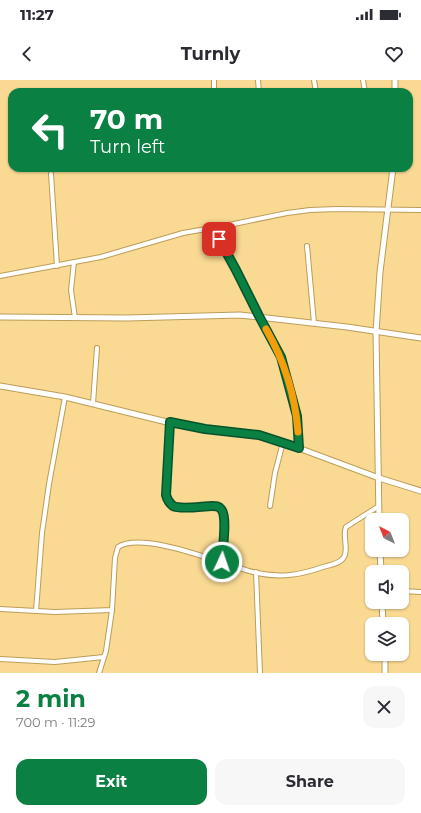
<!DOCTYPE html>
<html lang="en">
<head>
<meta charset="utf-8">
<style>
  body { margin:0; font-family:Montserrat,sans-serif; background:#f7f7f7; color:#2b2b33; height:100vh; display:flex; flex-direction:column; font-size:15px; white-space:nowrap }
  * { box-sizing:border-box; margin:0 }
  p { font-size:13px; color:#7c7c81 }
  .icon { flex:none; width:22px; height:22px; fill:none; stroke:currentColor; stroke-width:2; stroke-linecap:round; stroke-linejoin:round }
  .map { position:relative; height:593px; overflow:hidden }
  .sheet { display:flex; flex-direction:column; background:#fff; flex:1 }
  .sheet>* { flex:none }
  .top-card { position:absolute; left:8px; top:8px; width:405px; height:84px; border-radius:12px; box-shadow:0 1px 3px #0004; background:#0b8043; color:#fff; overflow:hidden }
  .needle { width:26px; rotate:318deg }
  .buttons { position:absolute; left:365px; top:433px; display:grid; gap:8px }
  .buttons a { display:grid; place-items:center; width:44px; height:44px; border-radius:8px; background:#fff; box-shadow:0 1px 3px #0004; font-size:20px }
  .pin { position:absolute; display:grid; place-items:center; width:34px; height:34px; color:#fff; margin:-17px; border-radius:8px; box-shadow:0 2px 6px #0006 }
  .me { position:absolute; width:44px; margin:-22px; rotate:3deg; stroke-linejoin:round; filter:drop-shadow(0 0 3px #0008) }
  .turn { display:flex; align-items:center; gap:14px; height:84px; padding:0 16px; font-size:18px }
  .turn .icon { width:52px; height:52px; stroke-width:2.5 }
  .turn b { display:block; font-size:28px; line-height:34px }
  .round { display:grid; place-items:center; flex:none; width:42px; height:42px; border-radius:12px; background:#f7f7f7 }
  .summary { display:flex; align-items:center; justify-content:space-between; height:68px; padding:0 16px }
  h1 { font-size:24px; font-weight:700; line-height:30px; color:#0b8043 }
  .cta { display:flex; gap:8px; margin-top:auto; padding:8px 16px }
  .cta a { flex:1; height:46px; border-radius:12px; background:#0b8043; color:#fff; font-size:16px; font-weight:700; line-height:46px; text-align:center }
  .cta a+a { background:#f7f7f7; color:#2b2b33 }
  .status { display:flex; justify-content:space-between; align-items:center; height:28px; padding:0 20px; background:#fff; direction:ltr }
  .status svg { height:11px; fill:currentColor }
  header { display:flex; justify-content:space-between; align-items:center; height:52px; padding:0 16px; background:#fff; font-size:18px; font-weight:700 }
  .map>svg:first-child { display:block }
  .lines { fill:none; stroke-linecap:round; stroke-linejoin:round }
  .minor-casing { stroke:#bb9d58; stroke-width:6 }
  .tertiary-casing { stroke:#bb9d58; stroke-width:7 }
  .minor { stroke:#fff; stroke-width:4 }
  .tertiary { stroke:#fff; stroke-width:5 }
  .route-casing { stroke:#07532c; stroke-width:10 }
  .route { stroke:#0b8043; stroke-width:7 }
  .slow { stroke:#f59e0b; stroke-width:7 }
</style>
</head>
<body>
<div class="status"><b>11:27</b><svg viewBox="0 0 49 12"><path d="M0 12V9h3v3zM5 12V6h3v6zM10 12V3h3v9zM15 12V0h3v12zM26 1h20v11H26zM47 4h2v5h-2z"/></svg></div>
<header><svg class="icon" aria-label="back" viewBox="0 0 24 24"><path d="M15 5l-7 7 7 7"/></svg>Turnly<svg class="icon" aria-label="heart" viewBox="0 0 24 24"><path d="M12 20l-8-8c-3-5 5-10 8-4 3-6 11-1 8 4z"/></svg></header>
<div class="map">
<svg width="421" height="593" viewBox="0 0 421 593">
  <rect width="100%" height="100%" fill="#fada93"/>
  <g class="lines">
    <defs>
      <g id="minor">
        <path d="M214,0v12"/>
        <path d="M258,0l1,12"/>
        <path d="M314,0l2,12"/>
        <path d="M363,0l2,12"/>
        <path d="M51,94l6,92"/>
        <path d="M212,149l24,41 23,46 22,41 16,58 2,33"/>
        <path d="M307,166l7,77"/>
        <path d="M74,182l-3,28 4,28"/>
        <path d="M0,196l101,-19 82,-24 46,-8 58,-12 23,-3 27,-1 84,1"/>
        <path d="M93,323l4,-55"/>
        <path d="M170,343l-4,72c1,4 3,8 7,11 8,4 30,0 39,0 4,0 7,0 9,3 7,8 1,42 1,53"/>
        <path d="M270,426l5,-33 8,-31"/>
        <path d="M256,492l4,101"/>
        <path d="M402,511l19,1"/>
        <path d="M0,529l55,3 57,-2 3,-52 3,-11c26,-17 108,19 139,26 24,5 43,2 66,-6 7,-2 17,-3 21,-10 5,-8 -2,-21 2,-30l33,-21"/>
        <path d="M36,531l6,-78 7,-49 16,-87"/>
        <path d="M0,579l55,3 49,-5"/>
        <path d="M99,593l7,-22 6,-41"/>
      </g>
      <g id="tertiary">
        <path d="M395,12v-12"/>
        <path d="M0,237l127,1 113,-3 107,12 74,11"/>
        <path d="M0,306l65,11 110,27 30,5 54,6 26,8 94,35 42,13"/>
        <path d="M379,440l-3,-188 4,-60 13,-104"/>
        <path d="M380,470l1,22"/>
        <path d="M382,522l1,22"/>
        <path d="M385,574v19"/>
      </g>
    </defs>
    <use href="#minor" class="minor-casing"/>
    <use href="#tertiary" class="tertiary-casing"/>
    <use href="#minor" class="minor"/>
    <use href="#tertiary" class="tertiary"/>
  </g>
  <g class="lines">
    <defs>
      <path id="route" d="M219,159l17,31 23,46 22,41 16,59 2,32 -40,-13 -54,-6 -35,-7 -4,73c1,4 3,8 7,11 8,4 30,0 39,0 4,0 7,0 9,3 7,7 1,42 1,53"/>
    </defs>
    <use href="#route" class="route-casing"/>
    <use href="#route" class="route"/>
    <path class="slow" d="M266,249c19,33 29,65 32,103"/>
  </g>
</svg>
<div class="buttons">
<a><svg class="needle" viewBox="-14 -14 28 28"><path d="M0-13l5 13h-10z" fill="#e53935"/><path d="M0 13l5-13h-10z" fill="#7c7c81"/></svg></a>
<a><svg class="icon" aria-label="sound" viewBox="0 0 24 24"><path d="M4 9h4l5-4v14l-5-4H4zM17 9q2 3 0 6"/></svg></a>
<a><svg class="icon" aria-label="layers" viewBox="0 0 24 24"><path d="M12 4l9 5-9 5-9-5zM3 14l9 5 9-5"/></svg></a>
</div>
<div class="pin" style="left:219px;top:159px;background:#d93025"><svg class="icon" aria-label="arrive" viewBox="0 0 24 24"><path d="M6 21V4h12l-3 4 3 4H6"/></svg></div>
<svg class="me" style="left:222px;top:482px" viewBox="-20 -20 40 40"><circle r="17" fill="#0b8043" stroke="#fff" stroke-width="3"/><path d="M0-11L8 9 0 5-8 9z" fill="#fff"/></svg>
<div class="top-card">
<div class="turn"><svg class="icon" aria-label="left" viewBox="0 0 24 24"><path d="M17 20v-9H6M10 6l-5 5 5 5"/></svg><div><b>70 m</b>Turn left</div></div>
</div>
</div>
<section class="sheet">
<div class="summary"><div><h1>2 min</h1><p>700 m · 11:29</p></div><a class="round"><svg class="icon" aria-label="close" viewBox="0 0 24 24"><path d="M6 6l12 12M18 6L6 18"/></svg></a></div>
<div class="cta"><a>Exit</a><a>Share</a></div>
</section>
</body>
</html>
